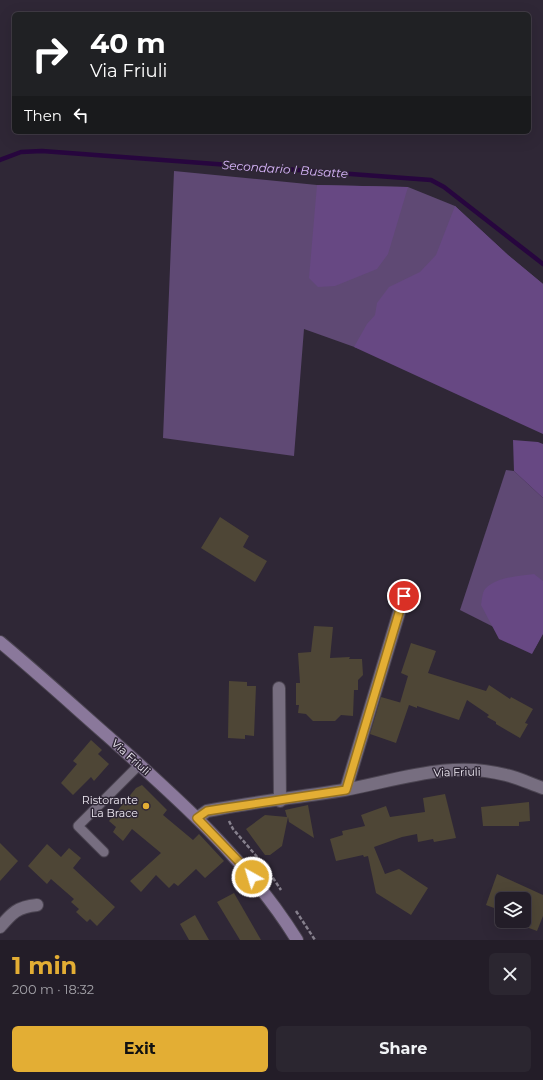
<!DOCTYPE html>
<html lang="en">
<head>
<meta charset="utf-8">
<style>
  body { margin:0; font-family:Montserrat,sans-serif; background:#2b2630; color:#f1f3f6; height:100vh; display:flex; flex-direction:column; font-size:15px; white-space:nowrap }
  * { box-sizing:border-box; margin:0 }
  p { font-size:13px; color:#a3a2a8 }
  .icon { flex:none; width:22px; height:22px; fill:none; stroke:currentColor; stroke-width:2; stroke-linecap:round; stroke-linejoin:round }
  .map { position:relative; height:940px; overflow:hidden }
  .panel { display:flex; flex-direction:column; background:#231d28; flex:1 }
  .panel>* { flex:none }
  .banner { position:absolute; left:12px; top:12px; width:519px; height:122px; border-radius:6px; box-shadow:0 4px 16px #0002,0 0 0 1px #403b45; background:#202124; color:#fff; overflow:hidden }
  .tools { position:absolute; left:495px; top:892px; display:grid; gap:8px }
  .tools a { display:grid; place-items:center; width:36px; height:36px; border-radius:6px; background:#231d28; box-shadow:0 4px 16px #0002,0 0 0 1px #403b45; font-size:20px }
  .pin { position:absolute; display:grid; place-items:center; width:34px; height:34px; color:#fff; margin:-17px; border:2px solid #fff; border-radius:50%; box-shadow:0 1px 4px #0007 }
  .me { position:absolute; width:44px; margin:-22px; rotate:321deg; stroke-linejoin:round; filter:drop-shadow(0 0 3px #0008) }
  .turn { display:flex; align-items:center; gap:14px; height:84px; padding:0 12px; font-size:18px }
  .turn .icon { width:52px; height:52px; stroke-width:2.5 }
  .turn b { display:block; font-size:28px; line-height:34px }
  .then { display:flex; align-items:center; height:38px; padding:0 12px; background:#0003; gap:8px; font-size:15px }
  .round { display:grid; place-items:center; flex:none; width:42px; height:42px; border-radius:6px; background:#2b2630 }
  .overview { display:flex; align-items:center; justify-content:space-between; height:68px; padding:0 12px }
  h1 { font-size:24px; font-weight:700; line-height:30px; color:#e3ae34 }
  .button { display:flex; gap:8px; margin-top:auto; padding:8px 12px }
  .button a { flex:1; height:46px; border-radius:6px; background:#e3ae34; color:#111; font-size:16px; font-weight:700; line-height:46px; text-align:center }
  .button a+a { background:#2b2630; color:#f1f3f6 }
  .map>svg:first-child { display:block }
  .green { fill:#5f4974 }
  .forest { fill:#674883 }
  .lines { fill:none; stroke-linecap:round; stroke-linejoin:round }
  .stream { stroke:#27063e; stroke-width:4.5 }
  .building { fill:#4e4636 }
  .service-casing { stroke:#4b4451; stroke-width:11 }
  .minor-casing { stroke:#4b4451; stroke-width:14 }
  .tertiary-casing { stroke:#4b4451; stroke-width:14 }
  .secondary-casing { stroke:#4b4451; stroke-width:14 }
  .path { stroke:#86808d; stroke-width:2.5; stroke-dasharray:4 2; stroke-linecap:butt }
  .service { stroke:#776e80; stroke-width:9 }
  .minor { stroke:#776e80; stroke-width:12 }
  .tertiary { stroke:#776e80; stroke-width:12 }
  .secondary { stroke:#8a789b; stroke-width:12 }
  .route-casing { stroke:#947122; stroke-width:10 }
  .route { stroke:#e3ae34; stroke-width:7 }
  .poi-dot { fill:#e3ae34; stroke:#2f2736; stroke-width:1.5 }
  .labels { text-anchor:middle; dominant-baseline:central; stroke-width:3; stroke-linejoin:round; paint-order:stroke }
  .street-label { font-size:11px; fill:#efeaf4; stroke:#2f2736 }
  .poi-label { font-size:11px; fill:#efeaf4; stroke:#2f2736; text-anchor:end }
  .water-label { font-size:12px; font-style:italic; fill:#d9b6fc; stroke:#2f2736 }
</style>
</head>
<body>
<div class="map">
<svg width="543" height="940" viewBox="0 0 543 940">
  <rect width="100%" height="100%" fill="#2f2736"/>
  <g class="green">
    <path d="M174,171l143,14 91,2 47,19 53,49 35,29 -183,65 -56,-20 -10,127 -131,-18z"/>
    <path d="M506,470l8,1 29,27v135l-8,15 -75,-38z"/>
  </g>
  <g class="forest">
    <path d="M317,185l91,2 -20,67 -11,15 -42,17 -17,1 -9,-9z"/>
    <path d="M455,206l53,49 35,29v150l-189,-87 13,-23 8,-9 2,-12 12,-16 31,-15 16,-17z"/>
    <path d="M513,440l25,2 5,2v54l-29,-27z"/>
    <path d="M534,574l9,7v53l-11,20 -33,-15 -18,-34c1,-5 1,-12 4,-16 11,-12 34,-13 49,-15z"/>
  </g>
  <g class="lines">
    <path class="stream" d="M0,160l21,-8 21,-1 389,29 13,7 99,77"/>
  </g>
  <g class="building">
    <path d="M220,517l29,19 -6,11 24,14 -12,21 -54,-34z"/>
    <path d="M314,626l19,1 -3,31 20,-1 -1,2h13l1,16 -5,5v10h-4l-1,26 -12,-1 -6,6h-22l-7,-7 -8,-1 1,-8h-3v-22h4l-2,-30 13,-1z"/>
    <path d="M411,643l25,8 -8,22 58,18 3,-6 21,14 1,-2 22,12 -8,14 3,1 -8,14 -24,-14v-2l-9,-5 2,-2 -22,-15 -8,20 -42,-14v2l-8,-3 -13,38 -26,-9 11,-37 21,6h-2l8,-27 -7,-3z"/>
    <path d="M229,681l18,1v4h9l-2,50 -9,-1v4l-17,-1z"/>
    <path d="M91,740l11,10 -4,4 11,10 -15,17 -3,-4 -18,18 -12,-12 16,-19 -4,-3z"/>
    <path d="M142,785l25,25 -4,5 30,25 6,-6 25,27 -19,17 -9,-9 -18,17 -4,-3 -5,5 -13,-13 -15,17 -11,-11 31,-28 -29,-24 -9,12 -10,-9 3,-5 -7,-6 27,-33z"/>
    <path d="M445,794l11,44 -22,4 -1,-3 -15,3 -1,-8 -15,3 -28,10 11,27 14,-5 29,19 -17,27 -35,-22 -8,-37 -4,1 -1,-2 -27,6 -6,-22 13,-4 -1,-4 23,-5 -4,-11 25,-9 4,11 35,-5 -2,-14z"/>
    <path d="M529,802l1,19 -11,1v4h-36l-2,-19z"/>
    <path d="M308,805l6,33 -25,-16 -1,-5 -6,29 -12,9h-5l-19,-26 19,-14 22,2 -2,-7z"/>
    <path d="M0,843l18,18 -18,20z"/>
    <path d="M47,844l14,13 8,-9 12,10 -8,10 42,39 -18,19 -7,-7 -3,3 -11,-10 3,-3 -8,-7 3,-3 -23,-20 -4,5 -19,-18z"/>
    <path d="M497,874l46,21v21l-6,15 -16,-6 4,-5 -1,-21h-22v12l-16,-6z"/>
    <path d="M234,893l27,47h-21l-23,-38z"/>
    <path d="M195,915l14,25h-20l-9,-16z"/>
  </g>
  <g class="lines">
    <defs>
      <path id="service" d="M104,852l-26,-26 62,-62"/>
      <g id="minor">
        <path d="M279,688l1,113"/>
        <path d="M346,789l58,-193"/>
        <path d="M0,927c12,-14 17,-20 37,-22"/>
      </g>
      <path id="tertiary" d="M197,818l10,-7 11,-2c42,-8 84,-12 126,-19 54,-10 107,-30 162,-15 13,3 25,9 37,13"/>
      <path id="secondary" d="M0,642c35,29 69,60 103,90 71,63 144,127 194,208"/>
    </defs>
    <use href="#service" class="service-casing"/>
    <use href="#minor" class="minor-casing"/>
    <use href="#tertiary" class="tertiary-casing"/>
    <use href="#secondary" class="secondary-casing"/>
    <g class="path">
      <path d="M229,821l4,8 32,37 16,24"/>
      <path d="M296,911l19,29"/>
    </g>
    <use href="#service" class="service"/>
    <use href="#minor" class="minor"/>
    <use href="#tertiary" class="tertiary"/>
    <use href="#secondary" class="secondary"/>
  </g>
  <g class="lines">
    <defs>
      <path id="route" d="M252,877l-9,-11 -46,-48 10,-7 19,-3 120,-18 58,-194"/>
    </defs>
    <use href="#route" class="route-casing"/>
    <use href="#route" class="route"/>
  </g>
  <circle class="poi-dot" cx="146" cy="806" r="4"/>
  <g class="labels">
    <g class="street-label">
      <text transform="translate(131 757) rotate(42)">Via Friuli</text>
      <text transform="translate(457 772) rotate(-1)">Via Friuli</text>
    </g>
    <g class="poi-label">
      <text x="138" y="800">Ristorante<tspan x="138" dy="13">La Brace</tspan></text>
    </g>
    <g class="water-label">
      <text transform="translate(285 169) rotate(4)">Secondario I Busatte</text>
    </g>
  </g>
</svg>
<div class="tools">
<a><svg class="icon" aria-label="layers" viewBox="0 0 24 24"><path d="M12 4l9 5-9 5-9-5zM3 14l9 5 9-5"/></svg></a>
</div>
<div class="pin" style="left:404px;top:596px;background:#d93025"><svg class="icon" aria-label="arrive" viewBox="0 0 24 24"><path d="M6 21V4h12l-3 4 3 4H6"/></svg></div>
<svg class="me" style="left:252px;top:877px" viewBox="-20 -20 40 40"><circle r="17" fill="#e3ae34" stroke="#fff" stroke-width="3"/><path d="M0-11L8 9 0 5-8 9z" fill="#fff"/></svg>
<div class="banner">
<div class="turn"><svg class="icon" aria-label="right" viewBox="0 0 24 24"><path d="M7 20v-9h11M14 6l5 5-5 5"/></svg><div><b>40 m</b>Via Friuli</div></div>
<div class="then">Then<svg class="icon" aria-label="left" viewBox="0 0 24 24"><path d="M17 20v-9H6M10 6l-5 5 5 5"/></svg></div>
</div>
</div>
<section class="panel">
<div class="overview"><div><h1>1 min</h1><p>200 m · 18:32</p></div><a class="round"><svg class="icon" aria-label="close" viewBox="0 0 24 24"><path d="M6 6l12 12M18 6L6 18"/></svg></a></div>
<div class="button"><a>Exit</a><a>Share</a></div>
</section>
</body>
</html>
